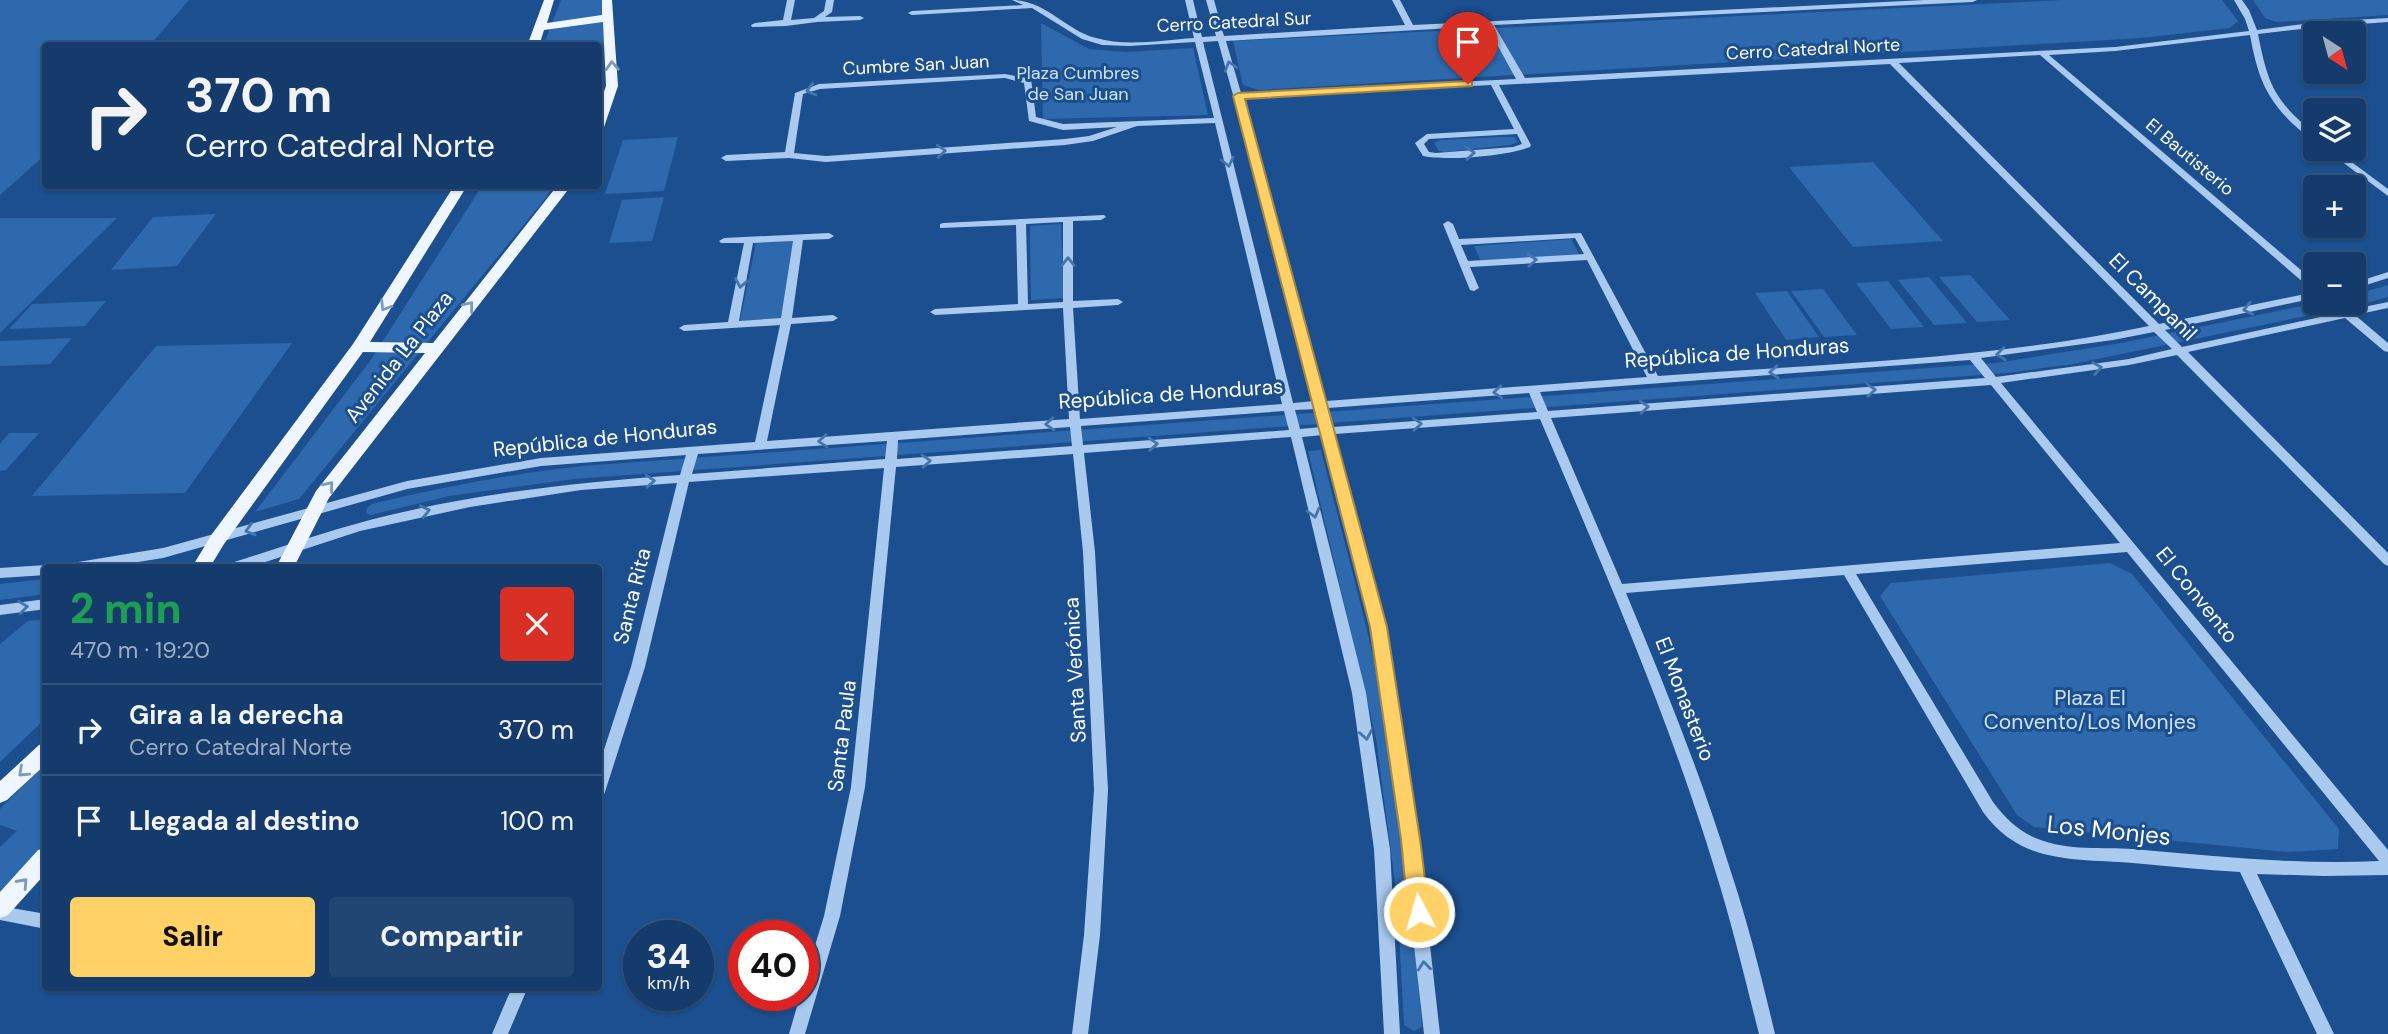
<!DOCTYPE html>
<html lang="es">
<head>
<meta charset="utf-8">
<style>
  body { margin:0; font-family:"DM Sans",sans-serif; background:#214673; color:#f1f3f6; height:100vh; display:flex; flex-direction:column; font-size:26px; white-space:nowrap }
  * { box-sizing:border-box; margin:0 }
  p { font-size:23px; color:#9dadc1 }
  .icon { flex:none; width:38px; height:38px; fill:none; stroke:currentColor; stroke-width:2; stroke-linecap:round; stroke-linejoin:round }
  .map { position:relative; flex:1; overflow:hidden }
  .sheet { position:absolute; left:42px; top:564px; width:560px; height:427px; display:flex; flex-direction:column; background:#143b6b; border-radius:7px; box-shadow:0 2px 5px #0004,0 0 0 2px #33557e }
  .sheet>* { flex:none }
  .banner { position:absolute; left:42px; top:42px; width:560px; height:147px; border-radius:7px; box-shadow:0 2px 5px #0004,0 0 0 2px #33557e; background:#143b6b; color:#f1f3f6; overflow:hidden }
  .needle { width:46px; rotate:144deg }
  .controls { position:absolute; left:2303px; top:21px; display:grid; gap:14px }
  .controls a { display:grid; place-items:center; width:63px; height:63px; border-radius:7px; background:#143b6b; box-shadow:0 2px 5px #0004,0 0 0 2px #33557e; font-size:35px }
  .speed { position:absolute; left:623px; top:920px; display:flex; gap:14px; font-size:35px; font-weight:700; text-align:center }
  .speed>* { display:grid; place-content:center; width:91px; height:91px; border-radius:50%; background:#143b6b; box-shadow:0 2px 5px #0004,0 0 0 2px #33557e; line-height:1 }
  .speed small { font-size:18px; font-weight:400 }
  .speed .limit { border:10px solid #d22; background:#fff; color:#111 }
  .pin { position:absolute; display:grid; place-items:center; width:60px; height:60px; color:#fff; margin:-72px -30px; border-radius:50% 50% 50% 0; rotate:-45deg; box-shadow:0 0 7px #0007 }
  .pin .icon { rotate:45deg }
  .me { position:absolute; width:77px; margin:-38px; rotate:354deg; stroke-linejoin:round; filter:drop-shadow(0 0 5px #0008) }
  .turn { display:flex; align-items:center; gap:24px; height:147px; padding:0 28px; font-size:32px }
  .turn .icon { width:91px; height:91px; stroke-width:2.5 }
  .turn b { display:block; font-size:49px; line-height:60px }
  .round { display:grid; place-items:center; flex:none; width:74px; height:74px; border-radius:7px; background:#214673 }
  .head { display:flex; align-items:center; justify-content:space-between; height:119px; padding:0 28px }
  h1 { font-size:42px; font-weight:800; line-height:52px; color:#1e9e55 }
  .action { display:flex; gap:14px; margin-top:auto; padding:14px 28px }
  .action a { flex:1; height:80px; border-radius:7px; background:#ffd166; color:#111; font-size:28px; font-weight:800; line-height:80px; text-align:center }
  .action a+a { background:#214673; color:#f1f3f6 }
  ul { padding:0; list-style:none }
  li { display:flex; align-items:center; gap:21px; height:91px; padding:0 28px; border-top:2px solid #33557e }
  li div { flex:1 }
  li b { display:block; font-size:26px }
  li em { font-style:normal }
  .map>svg:first-child { display:block }
  .green { fill:#2e69ad }
  .lines { fill:none; stroke-linecap:round; stroke-linejoin:round }
  .minor { fill:#a9c9ee; fill-rule:evenodd }
  .major { fill:#f0f6ff; fill-rule:evenodd }
  .oneway { stroke:#7b9ac1 }
  .oneway2 { stroke:#4674ac }
  .route { fill:#ffd166; stroke:#a68842; stroke-width:2 }
  .labels { text-anchor:middle; dominant-baseline:central; stroke-width:6; stroke-linejoin:round; paint-order:stroke }
  .far-street-label { font-size:18px; fill:#fff; stroke:#1b4f8f }
  .far-park-label { font-size:18px; fill:#cfe3fa; stroke:#1b4f8f }
  .street-label { font-size:21px; fill:#fff; stroke:#1b4f8f }
  .park-label { font-size:21px; fill:#cfe3fa; stroke:#1b4f8f }
  .near-street-label { font-size:24px; fill:#fff; stroke:#1b4f8f }
</style>
</head>
<body>
<div class="map">
<svg width="2388" height="1034" viewBox="0 0 2388 1034">
  <rect width="100%" height="100%" fill="#1b4f8f"/>
  <g class="green">
    <path d="M0,0h189l-39,45 -104,1 -1,109 -45,40z"/>
    <path d="M561,0h43v41l-5,35 -1,-30h-55z"/>
    <path d="M2064,0h158l16,21 -8,7 -89,10 -882,52 -16,-5 -10,-44z"/>
    <path d="M2253,0h135v15l-111,7 -12,-4z"/>
    <path d="M1041,23l48,26 37,3 67,-4 15,67 -165,4z"/>
    <path d="M678,137l-14,54 -59,3 18,-54z"/>
    <path d="M1499,137h15l4,5 -8,3 -65,7 -6,-1 -5,-8 6,-3z"/>
    <path d="M1873,162l70,79 -90,6 -64,-80z"/>
    <path d="M482,186h71l-8,13 -246,300 -44,13 115,-151z"/>
    <path d="M664,197l-12,44 -43,2 13,-43z"/>
    <path d="M216,214l-39,52 -66,4 42,-53z"/>
    <path d="M0,218h117l-117,115z"/>
    <path d="M1061,224l3,74 -33,2 -1,-74z"/>
    <path d="M1571,239l8,15 -98,7 -7,-15z"/>
    <path d="M793,241l-12,77 -41,3 16,-78z"/>
    <path d="M1970,275l40,45 -33,2 -38,-45z"/>
    <path d="M1929,277l38,46 -33,2 -36,-45z"/>
    <path d="M1888,281l36,46 -33,2 -35,-46z"/>
    <path d="M2388,285v12l-29,8 -286,59 -66,9 -1433,106 -125,17 -78,19 -5,-2 1,-5 5,-4c70,-17 138,-30 210,-38l1414,-103 125,-20 196,-40h37v-8z"/>
    <path d="M1823,289l34,46 -33,2 -33,-46z"/>
    <path d="M1787,291l32,46 -33,3 -31,-47z"/>
    <path d="M106,301l-21,25 -76,3 23,-25z"/>
    <path d="M72,338l-22,26 -50,2v-25z"/>
    <path d="M292,343l-107,150 -153,3 124,-150z"/>
    <path d="M9,433h30l-33,37 -6,1v-27z"/>
    <path d="M1321,450c26,105 57,209 74,317 14,86 20,173 27,260l-8,4 -10,-6 -7,-127 -21,-160 -68,-287z"/>
    <path d="M2110,563l22,11 207,255 -1,20 -51,3 -253,-25 -17,-12 -137,-219 11,-13z"/>
    <path d="M45,579v15l-45,6v-16z"/>
    <path d="M45,619v100l-45,43v-118l28,-23z"/>
    <path d="M45,764v78l-45,52v-47l17,-16 -17,-6v-16z"/>
  </g>
  <g class="lines">
    <g class="minor">
      <path d="M787,0h8l-4,20 23,-2 10,-7 2,-11h8l-2,12 -7,5 35,-1 4,2 -4,2 -43,2 -31,4 -34,1 -1,-2 4,-2 28,-3z"/>
      <path d="M1012,0c34,0 53,30 84,38 30,9 67,2 98,0l-9,-38h8l9,37 14,-1 -10,-36h8l10,36 181,-11 -13,-25h8l13,25 512,-25h52l-4,2 -479,23 31,53 590,-31 134,-16 -4,-12 -11,-19h8l7,10 8,20 62,-8 69,-4v4l-69,5 -61,7c10,51 16,66 57,100v7c-8,-4 -15,-11 -22,-17 -29,-28 -36,-51 -43,-89l-135,16 -66,4 266,227v8l-4,-1 -271,-234 -141,8 260,261 156,-32v6l-150,32 17,17 157,-34 -10,-10h11l9,7 39,-8v6l-33,7 33,28v9l-4,-1 -39,-33 -157,34 200,201v13l-4,-2 -207,-209 -48,10 -128,18 387,467v25l-64,1 -67,-2 77,160h-17l-77,-162c-35,-2 -71,-6 -107,-9 -58,-5 -112,2 -150,-51l-139,-237 -218,18c38,91 75,182 104,276 18,54 32,110 45,165h-16c-14,-55 -27,-110 -44,-164 -47,-155 -112,-303 -175,-451l-205,15 51,193 32,212 22,195h-16l-22,-195 -30,-212 -49,-192 -21,2 64,256 24,156 10,185h-16l-10,-185 -22,-156 -61,-256 -207,16 11,99 13,238 -8,145 -12,99h-16l12,-99 10,-145 -11,-238 -10,-98 -177,13 -31,320 -25,129 -35,118h-16l11,-38h3v-11l21,-69 27,-129 33,-319 -195,14 -44,185 -40,125 -2,5 -5,1v-30l33,-101 46,-184 -96,7 -111,17 -110,24 -110,36h-24l2,-3c54,-17 107,-36 162,-49 96,-23 192,-33 290,-40l6,-20 -145,11 -134,23 -244,69 -56,9h-35l2,-3 4,-2 85,-14 244,-67 134,-23 214,-16 25,-117 -96,6 -5,-3 5,-3 44,-3 16,-79h-23l-2,-2 5,-3 105,-5 5,3 -5,3 -26,1 -11,78 41,-3 5,3 -5,3 -42,3 -24,117 302,-22 -6,-111 -128,7 -5,-3 5,-3 83,-5 -2,-79 -76,3v-4l3,-1 161,-8 2,2 -5,3 -28,1v80l45,-2 5,3 -5,3 -45,3 7,111 202,-15 -67,-281 -78,3 -44,15 -28,4 -239,17 -37,-4 -63,3 -5,-3 5,-3 59,-3 10,-59 24,-9 186,-10 26,5 5,38 27,7 151,-6 -19,-76 -66,4 -27,-1 -20,-6 -50,-31 -120,7 -4,-2 4,-2 111,-6zM1487,26l29,53 -275,14 -15,-52zM1218,41l58,208 39,152 -22,2 -90,-361zM1890,64l259,262c-161,34 -327,38 -491,50l-77,-143 -122,6 -6,-15 -5,-3 -5,3 27,66 4,1 5,-3 -9,-21 117,-7 60,117 -321,24 -40,-152 -44,-151 249,-13 23,44 -87,5 -12,9 8,13c24,5 84,0 107,-9l1,-2 -32,-60zM1005,78l19,5 5,38 34,9 54,-3 -28,9 -24,3 -239,17 -32,-3 9,-59 17,-5zM1517,134l5,10 -9,3 -77,6 -7,-1 -5,-8 5,-5zM1063,222v80l-35,2 -2,-80zM1575,238l9,16 -116,7 -7,-16zM793,241l-12,77 -42,3 14,-78zM2154,332l18,17 -43,10 -133,18 -15,-19 132,-18zM1970,360l15,18 -437,33 -8,-19zM1991,385l129,158 -498,41 -71,-166zM1529,393l8,19 -204,15 -5,-19zM1317,409l5,18 -22,2 -5,-19zM1284,411l5,19 -206,15 -2,-19zM1070,427l2,19 -175,13 1,-19zM887,441l-2,18 -193,15 6,-20zM2127,552l252,309c-83,4 -164,-5 -246,-12 -31,-2 -65,2 -95,-10 -19,-7 -33,-21 -45,-37l-137,-228z"/>
      <path d="M2325,149h9l54,40v7z"/>
      <path d="M2388,272v6l-34,11v-6z"/>
      <path d="M46,565l5,2h-5v8l-46,3v-10z"/>
      <path d="M46,599v10l-46,6v-10z"/>
      <path d="M0,906l46,8v15l-46,-9z"/>
      <path d="M512,987h16l-20,47h-16z"/>
    </g>
    <g class="major">
      <path d="M544,0h10l-7,23 55,-8v-15h10l6,86 -16,47 -4,1v-25l8,-23 -3,-64 -59,8 -5,16h-12z"/>
      <path d="M454,186h13l-97,156 63,1 124,-157h14l-242,312 -35,69h-18l40,-76 109,-138 -62,-1 -139,192 -14,23h-18l20,-33 141,-190z"/>
      <path d="M46,743v21l-39,36 -7,3v-22l39,-36z"/>
      <path d="M46,847v26l-38,42 -8,3v-26l38,-42z"/>
    </g>
  </g>
  <defs><path id="oneway-chevron" d="M-2-3.5L2.5 0L-2 3.5" fill="none" stroke-width="1.6" stroke-linecap="round" stroke-linejoin="round" transform="scale(1.75)"/></defs>
  <g class="oneway">
    <use href="#oneway-chevron" transform="translate(612 66) rotate(-93)"/>
    <use href="#oneway-chevron" transform="translate(385 306) rotate(122)"/>
    <use href="#oneway-chevron" transform="translate(469 306) rotate(-51)"/>
    <use href="#oneway-chevron" transform="translate(329 486) rotate(-51)"/>
    <use href="#oneway-chevron" transform="translate(23 772) rotate(137)"/>
    <use href="#oneway-chevron" transform="translate(23 883) rotate(-48)"/>
  </g>
  <g class="oneway2">
    <use href="#oneway-chevron" transform="translate(1230 66) rotate(-107)"/>
    <use href="#oneway-chevron" transform="translate(811 90) rotate(165)"/>
    <use href="#oneway-chevron" transform="translate(941 151) rotate(-4)"/>
    <use href="#oneway-chevron" transform="translate(1470 153) rotate(-4)"/>
    <use href="#oneway-chevron" transform="translate(1228 162) rotate(77)"/>
    <use href="#oneway-chevron" transform="translate(1532 260) rotate(-3)"/>
    <use href="#oneway-chevron" transform="translate(1068 262) rotate(-90)"/>
    <use href="#oneway-chevron" transform="translate(741 283) rotate(100)"/>
    <use href="#oneway-chevron" transform="translate(2248 309) rotate(168)"/>
    <use href="#oneway-chevron" transform="translate(2001 354) rotate(174)"/>
    <use href="#oneway-chevron" transform="translate(2097 368) rotate(-9)"/>
    <use href="#oneway-chevron" transform="translate(1774 372) rotate(176)"/>
    <use href="#oneway-chevron" transform="translate(1871 390) rotate(-4)"/>
    <use href="#oneway-chevron" transform="translate(1498 392) rotate(176)"/>
    <use href="#oneway-chevron" transform="translate(1644 407) rotate(-4)"/>
    <use href="#oneway-chevron" transform="translate(1050 424) rotate(176)"/>
    <use href="#oneway-chevron" transform="translate(1417 424) rotate(-4)"/>
    <use href="#oneway-chevron" transform="translate(823 441) rotate(176)"/>
    <use href="#oneway-chevron" transform="translate(1153 444) rotate(-4)"/>
    <use href="#oneway-chevron" transform="translate(926 461) rotate(-4)"/>
    <use href="#oneway-chevron" transform="translate(650 481) rotate(-4)"/>
    <use href="#oneway-chevron" transform="translate(425 511) rotate(-13)"/>
    <use href="#oneway-chevron" transform="translate(1314 513) rotate(75)"/>
    <use href="#oneway-chevron" transform="translate(250 530) rotate(164)"/>
    <use href="#oneway-chevron" transform="translate(23 607) rotate(-7)"/>
    <use href="#oneway-chevron" transform="translate(1366 735) rotate(80)"/>
    <use href="#oneway-chevron" transform="translate(1424 966) rotate(-96)"/>
  </g>
  <path class="route" d="M1468,81l4,1v4l-227,13 142,528 33,212 9,73 -3,7 -7,3 -8,-3 -3,-7 -7,-73 -31,-212 -137,-531 5,-3z"/>
  <g class="labels">
    <g class="far-street-label">
      <text transform="translate(1234 22) rotate(-3)">Cerro Catedral Sur</text>
      <text transform="translate(1813 49) rotate(-3)">Cerro Catedral Norte</text>
      <text transform="translate(916 65) rotate(-3)">Cumbre San Juan</text>
      <text transform="translate(2190 157) rotate(40)">El Bautisterio</text>
    </g>
    <g class="far-park-label">
      <text x="1078" y="73">Plaza Cumbres<tspan x="1078" dy="21">de San Juan</tspan></text>
    </g>
    <g class="street-label">
      <text transform="translate(2153 297) rotate(45)">El Campanil</text>
      <text transform="translate(1737 353) rotate(-4)">República de Honduras</text>
      <text transform="translate(399 357) rotate(-52)">Avenida La Plaza</text>
      <text transform="translate(1171 394) rotate(-4)">República de Honduras</text>
      <text transform="translate(605 438) rotate(-6)">República de Honduras</text>
      <text transform="translate(2197 595) rotate(51)">El Convento</text>
      <text transform="translate(632 596) rotate(-76)">Santa Rita</text>
      <text transform="translate(1075 670) rotate(-93)">Santa Verónica</text>
      <text transform="translate(1685 699) rotate(69)">El Monasterio</text>
      <text transform="translate(842 736) rotate(-83)">Santa Paula</text>
    </g>
    <g class="park-label">
      <text x="2090" y="698">Plaza El<tspan x="2090" dy="24">Convento/Los Monjes</tspan></text>
    </g>
    <g class="near-street-label">
      <text transform="translate(2109 830) rotate(6)">Los Monjes</text>
    </g>
  </g>
</svg>
<div class="controls">
<a><svg class="needle" viewBox="-14 -14 28 28"><path d="M0-13l5 13h-10z" fill="#e53935"/><path d="M0 13l5-13h-10z" fill="#9dadc1"/></svg></a>
<a><svg class="icon" aria-label="layers" viewBox="0 0 24 24"><path d="M12 4l9 5-9 5-9-5zM3 14l9 5 9-5"/></svg></a>
<a>+</a>
<a>−</a>
</div>
<div class="speed"><div>34<small>km/h</small></div><div class="limit">40</div></div>
<div class="pin" style="left:1468px;top:84px;background:#d93025"><svg class="icon" aria-label="arrive" viewBox="0 0 24 24"><path d="M6 21V4h12l-3 4 3 4H6"/></svg></div>
<svg class="me" style="left:1419px;top:912px" viewBox="-20 -20 40 40"><circle r="17" fill="#ffd166" stroke="#fff" stroke-width="3"/><path d="M0-11L8 9 0 5-8 9z" fill="#fff"/></svg>
<div class="banner">
<div class="turn"><svg class="icon" aria-label="right" viewBox="0 0 24 24"><path d="M7 20v-9h11M14 6l5 5-5 5"/></svg><div><b>370 m</b>Cerro Catedral Norte</div></div>
</div>
<section class="sheet">
<div class="head"><div><h1>2 min</h1><p>470 m · 19:20</p></div><a class="round" style="background:#d93025;color:#fff"><svg class="icon" aria-label="close" viewBox="0 0 24 24"><path d="M6 6l12 12M18 6L6 18"/></svg></a></div>
<ul>
<li><svg class="icon" aria-label="right" viewBox="0 0 24 24"><path d="M7 20v-9h11M14 6l5 5-5 5"/></svg><div><b>Gira a la derecha</b><p>Cerro Catedral Norte</p></div><em>370 m</em></li>
<li><svg class="icon" aria-label="arrive" viewBox="0 0 24 24"><path d="M6 21V4h12l-3 4 3 4H6"/></svg><div><b>Llegada al destino</b></div><em>100 m</em></li>
</ul>
<div class="action"><a>Salir</a><a>Compartir</a></div>
</section>
</div>
</body>
</html>
